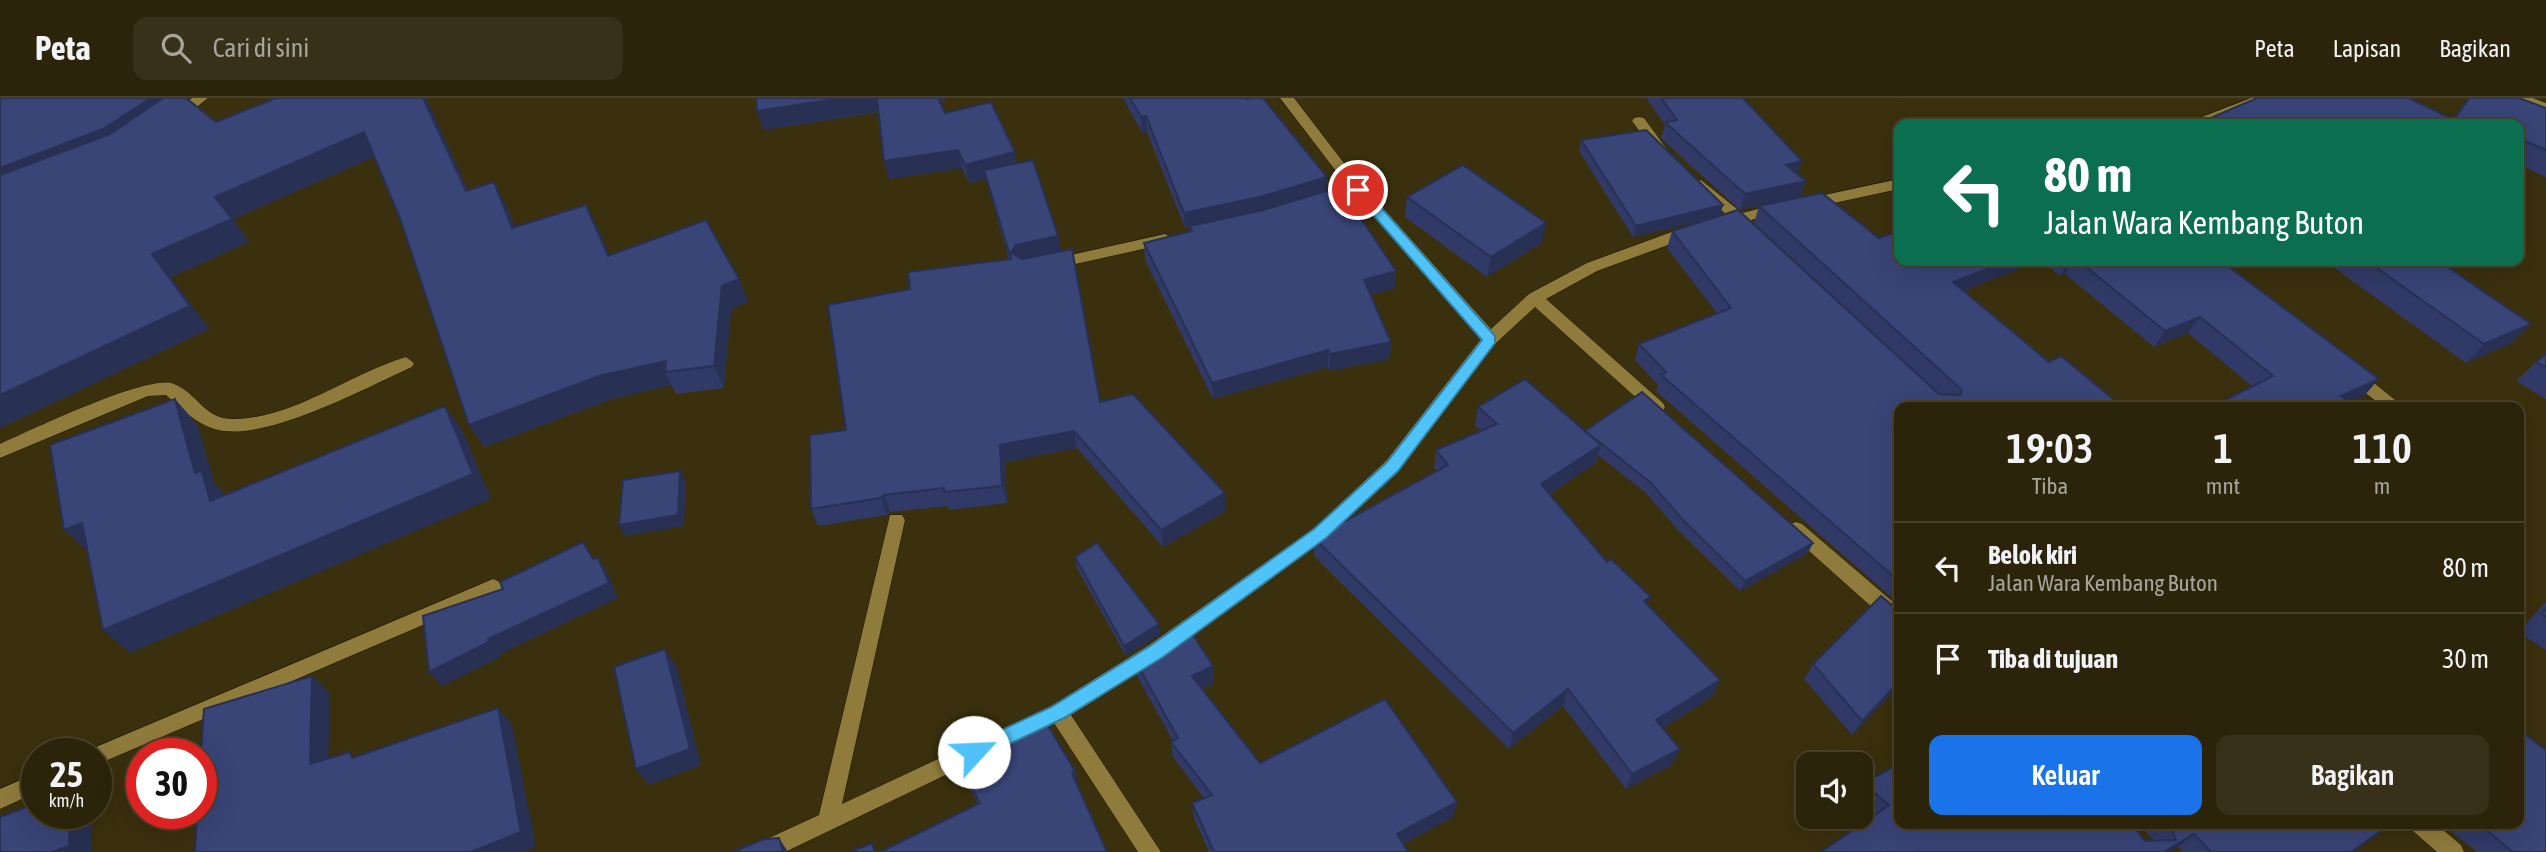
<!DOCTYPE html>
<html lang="id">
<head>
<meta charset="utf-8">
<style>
  body { margin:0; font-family:"Asap Condensed",sans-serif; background:#383018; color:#f1f3f6; height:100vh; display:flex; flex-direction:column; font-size:26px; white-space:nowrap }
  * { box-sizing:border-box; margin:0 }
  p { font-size:23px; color:#a6a49c }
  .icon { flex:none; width:38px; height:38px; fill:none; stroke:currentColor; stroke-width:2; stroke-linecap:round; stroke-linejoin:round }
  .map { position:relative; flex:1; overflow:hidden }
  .side { position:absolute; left:1894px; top:304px; width:630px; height:427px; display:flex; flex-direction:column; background:#2c240a; border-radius:14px; box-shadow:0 7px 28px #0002,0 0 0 2px #48412b }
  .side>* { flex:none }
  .hud { position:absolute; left:1894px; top:21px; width:630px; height:147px; border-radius:14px; box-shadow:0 7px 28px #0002,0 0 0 2px #48412b; background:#0b6e4f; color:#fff; overflow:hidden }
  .buttons { position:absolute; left:1796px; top:654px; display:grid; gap:14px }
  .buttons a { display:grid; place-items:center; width:77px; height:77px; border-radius:14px; background:#2c240a; box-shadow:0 7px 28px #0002,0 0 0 2px #48412b; font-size:35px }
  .speed { position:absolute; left:21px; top:640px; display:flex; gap:14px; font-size:35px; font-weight:700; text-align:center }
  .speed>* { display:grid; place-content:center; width:91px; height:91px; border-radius:50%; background:#2c240a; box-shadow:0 7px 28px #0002,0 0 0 2px #48412b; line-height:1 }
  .speed small { font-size:18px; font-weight:400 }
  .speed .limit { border:10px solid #d22; background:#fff; color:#111 }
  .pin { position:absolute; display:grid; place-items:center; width:60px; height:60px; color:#fff; margin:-30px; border:4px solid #fff; border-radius:50%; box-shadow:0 2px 7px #0007 }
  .me { position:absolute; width:77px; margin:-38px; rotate:65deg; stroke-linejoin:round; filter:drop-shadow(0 0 5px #0008) }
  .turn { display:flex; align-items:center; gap:24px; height:147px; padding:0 35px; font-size:32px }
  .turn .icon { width:91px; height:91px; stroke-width:2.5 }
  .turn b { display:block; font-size:49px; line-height:60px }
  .eta { display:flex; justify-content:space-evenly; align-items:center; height:119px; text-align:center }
  .eta b { font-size:42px; font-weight:600; line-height:49px }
  .button { display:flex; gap:14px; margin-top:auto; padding:14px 35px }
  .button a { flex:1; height:80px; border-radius:14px; background:#1a73e8; color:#fff; font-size:28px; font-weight:600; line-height:80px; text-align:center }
  .button a+a { background:#383018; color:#f1f3f6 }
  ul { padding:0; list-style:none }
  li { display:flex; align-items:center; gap:21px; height:91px; padding:0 35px; border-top:2px solid #48412b }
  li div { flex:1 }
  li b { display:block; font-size:26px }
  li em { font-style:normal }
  header { display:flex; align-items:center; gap:42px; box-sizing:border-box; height:98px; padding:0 35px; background:#2c240a; border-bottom:2px solid #48412b }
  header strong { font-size:33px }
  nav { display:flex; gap:38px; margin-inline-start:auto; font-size:24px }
  .search { width:490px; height:63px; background:#383018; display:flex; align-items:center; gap:18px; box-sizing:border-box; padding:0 24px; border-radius:14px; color:#a6a49c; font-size:26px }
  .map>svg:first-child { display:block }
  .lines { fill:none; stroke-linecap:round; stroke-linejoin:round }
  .minor-casing { stroke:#1e1805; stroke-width:1 }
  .minor { fill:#8f7b3c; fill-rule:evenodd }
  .wall { fill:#313a66 }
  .shaded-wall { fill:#283053 }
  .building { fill:#394477; stroke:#283053; stroke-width:2 }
  .route { fill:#4fc3f7; stroke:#337fa1; stroke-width:2 }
</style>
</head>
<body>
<header>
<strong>Peta</strong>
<div class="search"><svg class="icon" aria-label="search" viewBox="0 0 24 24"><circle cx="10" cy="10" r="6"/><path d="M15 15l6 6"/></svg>Cari di sini</div>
<nav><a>Peta</a><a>Lapisan</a><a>Bagikan</a></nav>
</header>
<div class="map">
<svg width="2546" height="754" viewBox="0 0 2546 754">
  <rect width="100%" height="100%" fill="#3a300d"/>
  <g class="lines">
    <defs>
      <g id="minor">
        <path d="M192,0h16l-29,23h-10v-6z"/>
        <path d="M1280,0h14l56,73 141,158 38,-35 58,-31 101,-37h10l3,4 -3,4 -101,37 -51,28 117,104 2,4 -2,4h-12l-116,-104 -39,36 -98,128 -72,67 -163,119 -92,58 90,137h-23l-84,-129 -269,129h-34l3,-7 65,-30 71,-300h12l3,5 -63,284 209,-98 98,-61 165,-117 72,-67 95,-122 -125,-143 -34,10 -5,-2v-6l32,-10z"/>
        <path d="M2251,0h18c-20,19 -58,27 -85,26z"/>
        <path d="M2513,0h20l13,5v9z"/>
        <path d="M1639,19l5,1 22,30 -2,3h-10l-22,-30 2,-3z"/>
        <path d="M1899,81v10l-93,20 -7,-5 7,-5z"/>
        <path d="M1701,82l41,33 36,-9 7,5 -2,3 -32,8 2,4 -7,5 -9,-5 -18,2v-8l9,-2 -32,-28v-6z"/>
        <path d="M1165,136l8,5 -3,4 -117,26 -8,-5 8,-5z"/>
        <path d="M406,259l8,6 -2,4c-47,21 -149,77 -198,62 -19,-6 -33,-21 -48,-34l-18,1 -148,62v-14c30,-13 149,-71 174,-60 25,10 30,37 63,35 61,-3 112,-45 169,-62z"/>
        <path d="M2352,270l6,2 47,38h-20l-39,-30 -2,-4 2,-4z"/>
        <path d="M1796,424l6,2 97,83v20l-7,-2 -102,-91 -3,-5 3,-5z"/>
        <path d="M493,481l7,3 2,5 -2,5 -397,170 -7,3v-11h-9l2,-4z"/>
        <path d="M37,675v19l-37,17v-20z"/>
        <path d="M2410,726h26l25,21 3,7h-27l-24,-21z"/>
      </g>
    </defs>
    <use href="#minor" class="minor-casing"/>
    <use href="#minor" class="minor"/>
  </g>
  <g class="wall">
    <path d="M0,0l216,24 60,-24h150l42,92 38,15 9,22 83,1 11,27 130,24 9,23 -17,7 -7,79 -48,6 -5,-9 -59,14 -128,48 -15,-22 -69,-207 -26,-61 -141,62 16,23 -78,35 38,52 -209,99z"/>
    <path d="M756,0h190v3l-6,1 5,11 72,50 41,73 3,15 39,151 126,109 -63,36 -86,-99 -72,14 2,41 -58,7 -1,-4 -58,6 -3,3 -69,11 -7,-17 99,-220 99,-30 -23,-80 -17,4 -7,-15 -73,11 -11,-67 -114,18 -7,-19z"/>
    <path d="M1123,0h123l81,79 -1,14 70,80 -1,17 -24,7 20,47 -1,17 -61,12 -1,-4 -115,32 -68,-139 -1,-17 46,-11v-5l-5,1 -38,-96 -5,1z"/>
    <path d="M1646,0h97l54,76 9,7 -6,16 -60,13 -76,-69 -3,-3 4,-13z"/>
    <path d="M2468,0h51l27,10v69l-28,-13v-40l-66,-4z"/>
    <path d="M1581,42l142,65 -3,11 -87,21 -54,-86z"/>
    <path d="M1407,99l135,46 -55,34 -82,-60z"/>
    <path d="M1759,108l140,55h140l-75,30 85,71 75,46h-225v196l-243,-213 2,-6 -23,-25 4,-16 78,-31 -50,-65 5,-17 268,163 -186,-171z"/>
    <path d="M2043,163h178l143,135 -15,6 -97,-16 -64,-53 -34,14 -89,-73 -5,2z"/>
    <path d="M2325,163h114l73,82 -46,20z"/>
    <path d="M2546,256v45l-30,-18 20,-19z"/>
    <path d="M1478,309l107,24 223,122 -68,38 -61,-60 -33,-38 -48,-38 -2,8 -46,31 57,68 113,118 -8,17 -49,31 9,37 -46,24 -63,-83 -54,43 -195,-193v-18l122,-67 -2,-3 2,-18 45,-19 -6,-6z"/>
    <path d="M1075,459l86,77 -35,22 -49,-88z"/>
    <path d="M2546,504v48l-28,-18z"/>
    <path d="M1899,513v75l-47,49 -48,-56 9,-15z"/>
    <path d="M1135,562l79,23 -13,6 59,74 197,39 -4,15 -50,27 5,8h-199l-15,-34 -2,-15 12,-5 -31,-41 -2,-15 2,-1 -36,-65z"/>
    <path d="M960,667l119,23 -101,16 -12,-23z"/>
    <path d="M1863,685l282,58 9,-1 -16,-16h254l-40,28h-169l-5,-5 -8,5h-349l54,-38 -15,-12v-15z"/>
    <path d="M2442,726h76l28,28h-69z"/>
  </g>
  <g class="shaded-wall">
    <path d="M151,0h27l-178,92v-22z"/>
    <path d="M423,0h3l53,116 -13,-23z"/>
    <path d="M842,0h36l3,13 -117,19 -7,-19z"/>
    <path d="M935,0h11v3l-10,1z"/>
    <path d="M1146,18l1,16 -5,1 -1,-16z"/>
    <path d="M364,34l14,23 -145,64 16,23 -78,35 38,52 -209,99v-33l215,-198z"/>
    <path d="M958,52l4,18 -73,11 -5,-18z"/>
    <path d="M1015,54l3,19 -34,-1 2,9 -17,4 -4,-18z"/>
    <path d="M1802,63l-6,16 -10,-12z"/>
    <path d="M1327,79l-1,15 -66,20 -75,16 -1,-15z"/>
    <path d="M1806,83l-6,16 -60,13 5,-16z"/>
    <path d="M494,84l12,23 18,46 -12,-23z"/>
    <path d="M586,107l12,23 21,50 -11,-22z"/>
    <path d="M1723,107l-3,11 -87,21 3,-11z"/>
    <path d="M1546,125l-4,20 -55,34 4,-20z"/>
    <path d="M1058,138l3,19 -46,17 -4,-19 5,-8z"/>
    <path d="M2007,163h32l-94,37 8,-16z"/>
    <path d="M2069,163h4l-8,13 -5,2z"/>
    <path d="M1396,173l-1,17 -32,9 1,-17z"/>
    <path d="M739,181l9,23 -17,7 -7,79 -10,-22 8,-80z"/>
    <path d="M2200,219l-12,16 -34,14 11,-16z"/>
    <path d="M2531,226l-19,19 -46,20 18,-19z"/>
    <path d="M1391,244l-1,17 -61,12 1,-17z"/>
    <path d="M1328,252v17l-115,32 -1,-16z"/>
    <path d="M666,263l-1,11 6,13 -59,14 -128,48 -15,-22 130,-49z"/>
    <path d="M2379,281l-15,17 -28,12 5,-12z"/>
    <path d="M175,301l22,25 18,60 10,11 -15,6 -15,-28z"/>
    <path d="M445,308l18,25 28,68 -361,154 -27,-23z"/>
    <path d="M1074,333l3,17 -72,14 2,41 -5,-17 -2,-41z"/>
    <path d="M1601,347l-5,18 -59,39 4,-18z"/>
    <path d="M680,373l6,10 -2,45 -59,10 -6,-11z"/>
    <path d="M1225,395l1,18 -63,36 -2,-17z"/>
    <path d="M884,397l6,17 -3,3 -6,-17z"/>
    <path d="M82,425l9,31 -27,-24z"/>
    <path d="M1813,445l-5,10 -68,38 5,-10z"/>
    <path d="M598,460l10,15 10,25 -118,56 1,3 -59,29 -13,-14 59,-33z"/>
    <path d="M1159,526l2,10 -35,22 -2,-10z"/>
    <path d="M665,551l12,18 24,98 -52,20 -13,-16z"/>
    <path d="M1213,568l1,17 -21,10 -1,-17z"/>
    <path d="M312,578l18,17 -2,87 -18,-16z"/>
    <path d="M1720,582l-8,17 -63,40 7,-17z"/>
    <path d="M1899,584v4l-47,49 10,-14z"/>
    <path d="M1568,591l-5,17 -54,43 4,-16z"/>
    <path d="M498,610l14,16 24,123 -12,5h-53z"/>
    <path d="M1680,651l-8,16 -46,24 6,-15z"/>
    <path d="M1075,673l4,17 -7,-15z"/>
    <path d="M1457,704l-4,15 -58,32 2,-15z"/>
    <path d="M70,716h22l-1,38h-39z"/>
    <path d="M2194,736l-16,13 -8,5h-6z"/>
    <path d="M779,740l9,14h-5z"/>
  </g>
  <g class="building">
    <path d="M0,0h151l-48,31 -103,39z"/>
    <path d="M163,0h23l30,24 60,-24h147l43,93 28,-9 18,46 74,-23 22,51 98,-36 33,59 -17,7 -8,80 -49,6 1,-11 -67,15 -130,49 -69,-207 -36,-86 -149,65 17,22 -80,35 38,52 -190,89v-220l110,-41z"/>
    <path d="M756,0h86l-85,13z"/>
    <path d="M877,0h61l7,15 46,-11 24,50 -50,13 -7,-15 -74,11z"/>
    <path d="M1130,0h116l1,1 4,-1h12l64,79 -67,20 -76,16 -38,-97 -5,1z"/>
    <path d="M1661,0h82l59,63 -16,4 20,16 -61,13 -77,-69 -2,-3 11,-2z"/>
    <path d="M2257,0h152l45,22 15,-22h50l27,10v42l-28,-12v-14h-321z"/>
    <path d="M1646,32l77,75 -87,21 -55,-86z"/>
    <path d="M1033,62l25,76 -42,9 -5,8 11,6 50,-10 28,153 33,-8 92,99 -64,37 -87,-99 -74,14 2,41 -58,6v-4l-60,7 -3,3 -70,11 -1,-74 36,-5 -18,-125 82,-16 -2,-17 103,-13 -27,-89z"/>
    <path d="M1463,67l83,58 -55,34 -84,-60z"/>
    <path d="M1340,89l56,84 -32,9 27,62 -61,12 -2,-4 -116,33 -68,-140 48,-12 -2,-5 73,-16z"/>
    <path d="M1822,95l57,45 20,-7v30h108l-54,21 96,80 12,-6 63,52h-225v173l-238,-206 5,-3 -27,-28 92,-36 -59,-77 66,-21 201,184 21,1 2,-5 -203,-184z"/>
    <path d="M2079,163h142l158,118 -38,17 16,12h-148l64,-32 -73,-59 -35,14z"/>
    <path d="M2367,163h72l92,63 -47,20z"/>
    <path d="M2546,256v13l-10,-5z"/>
    <path d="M1525,281l76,66 -60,39 66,78 4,-3 40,38 -7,4 76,79 -64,40 24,29 -48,25 -64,-85 -55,44 -199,-195 134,-73 -12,-15 61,-26 -19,-17z"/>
    <path d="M1642,294l171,151 -68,38 -62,-61 -33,-38 -65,-51z"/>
    <path d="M175,301l20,74 7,-2 8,30 235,-95 28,68 -370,156 -21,-107 -18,7 -14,-85z"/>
    <path d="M680,373l-2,44 -59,10 4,-45z"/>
    <path d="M583,444l10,17 5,-1 11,25 -121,56 1,3 -60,30 -6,-56 80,-27 -3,-7z"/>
    <path d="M1097,445l62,81 -35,22 -49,-89z"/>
    <path d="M1881,498l18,15v71l-37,39 -49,-57z"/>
    <path d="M2546,510v9l-5,-3z"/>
    <path d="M1189,530l24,38 -21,10 68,87 125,-64 72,103 -60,32 11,18h-194l-22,-49 20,-8 -41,-53 7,-4 -43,-78 38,-25z"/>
    <path d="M665,551l25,100 -54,20 -22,-102z"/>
    <path d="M312,578l-2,88 40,-12 2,6 146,-50 23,124 -50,20h-276l2,-38h4v-60l3,-45z"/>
    <path d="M1045,622l30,51 -3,2 35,79h-227l100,-49 -20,-38z"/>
    <path d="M2518,631l28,21v102h-33l-34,-28h39z"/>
    <path d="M1899,666v60h233l13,17 31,-1 -4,-10 -6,-6h225l-40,28h-140l-17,-18 -30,18h-343l68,-47 -26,-22z"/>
    <path d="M37,705v11h33l-1,32 -17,6h-52v-35z"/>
    <path d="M779,740l4,14h-50l31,-13z"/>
    <path d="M872,745l3,9h-25z"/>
  </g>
  <path class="route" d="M1358,87l5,2 132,149v7l-97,128 -72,67 -163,119 -99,61 -84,40h-13l-2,-6 2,-6 84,-39 99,-61 164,-117 73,-67 95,-122 -128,-147 -2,-3z"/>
</svg>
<div class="buttons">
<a><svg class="icon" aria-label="sound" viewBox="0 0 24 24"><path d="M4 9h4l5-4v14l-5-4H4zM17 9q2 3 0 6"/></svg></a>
</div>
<div class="speed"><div>25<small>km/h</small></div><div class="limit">30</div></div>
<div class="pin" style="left:1358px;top:92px;background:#d93025"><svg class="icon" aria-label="arrive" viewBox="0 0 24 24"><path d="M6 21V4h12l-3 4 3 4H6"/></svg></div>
<svg class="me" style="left:974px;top:654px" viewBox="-20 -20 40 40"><circle r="19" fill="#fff"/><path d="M0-13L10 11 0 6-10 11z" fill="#4fc3f7"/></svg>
<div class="hud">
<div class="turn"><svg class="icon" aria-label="left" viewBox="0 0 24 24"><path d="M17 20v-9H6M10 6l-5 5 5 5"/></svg><div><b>80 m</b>Jalan Wara Kembang Buton</div></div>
</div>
<section class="side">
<div class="eta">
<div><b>19:03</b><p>Tiba</p></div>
<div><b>1</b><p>mnt</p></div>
<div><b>110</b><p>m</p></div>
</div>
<ul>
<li><svg class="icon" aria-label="left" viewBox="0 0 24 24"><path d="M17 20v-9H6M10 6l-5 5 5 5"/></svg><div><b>Belok kiri</b><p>Jalan Wara Kembang Buton</p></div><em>80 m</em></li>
<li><svg class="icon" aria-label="arrive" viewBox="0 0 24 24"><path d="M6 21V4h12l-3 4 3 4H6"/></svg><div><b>Tiba di tujuan</b></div><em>30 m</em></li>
</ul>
<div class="button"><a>Keluar</a><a>Bagikan</a></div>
</section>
</div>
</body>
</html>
